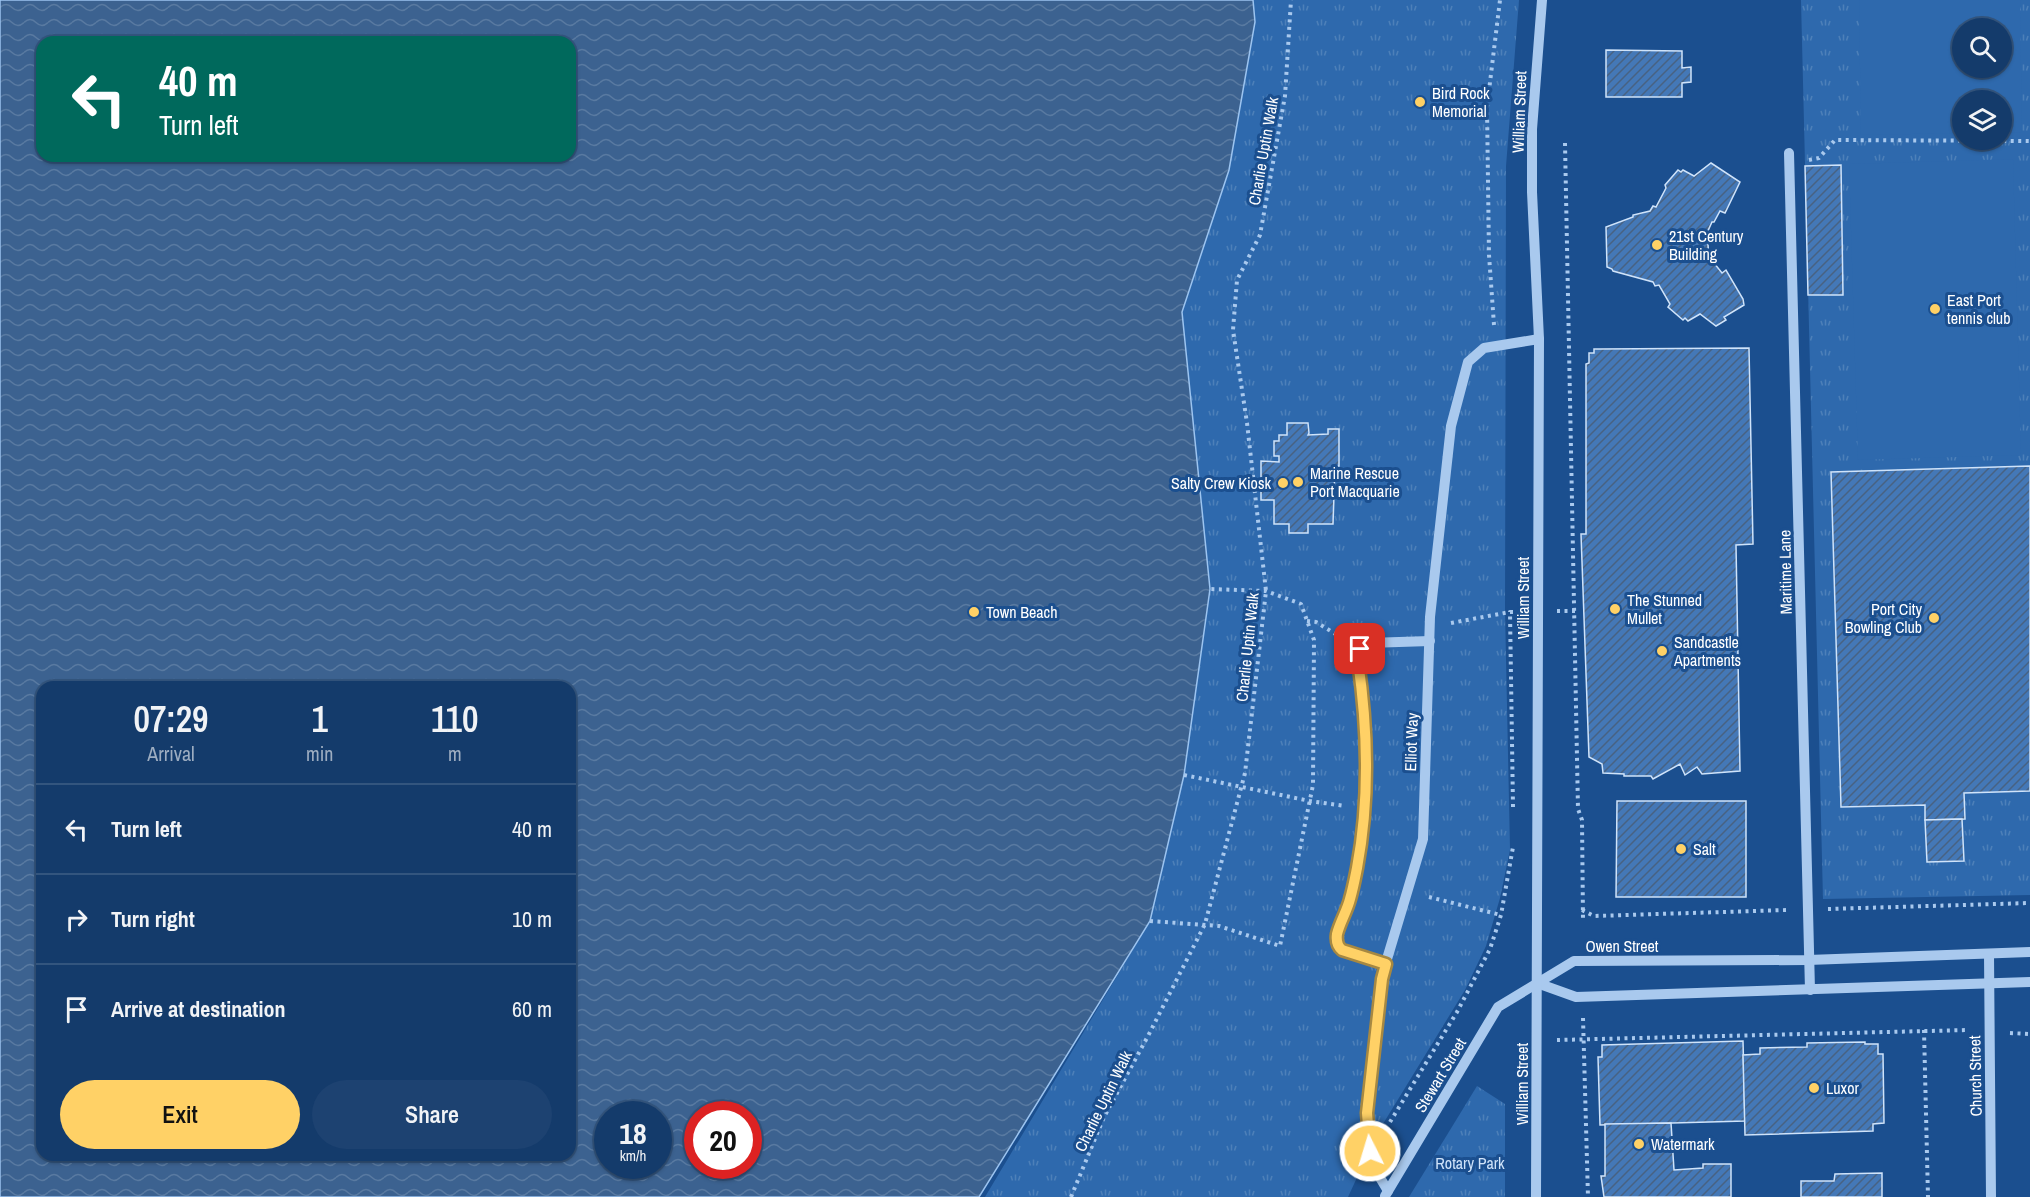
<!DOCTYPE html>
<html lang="en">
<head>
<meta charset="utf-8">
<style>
  body { margin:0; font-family:"Archivo Narrow",sans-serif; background:#1d4271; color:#f1f3f6; height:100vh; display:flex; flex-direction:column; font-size:22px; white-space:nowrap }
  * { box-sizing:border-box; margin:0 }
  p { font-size:20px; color:#9dadc1 }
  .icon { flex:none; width:33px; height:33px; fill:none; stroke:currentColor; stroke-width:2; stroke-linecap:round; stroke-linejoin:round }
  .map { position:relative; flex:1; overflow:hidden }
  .sheet { position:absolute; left:36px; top:681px; width:540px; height:480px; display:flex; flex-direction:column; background:#143b6b; border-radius:18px; box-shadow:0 2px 4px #0004,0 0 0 2px #33557e }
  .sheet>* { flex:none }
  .hud { position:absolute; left:36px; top:36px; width:540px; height:126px; border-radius:18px; box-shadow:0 2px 4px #0004,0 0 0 2px #33557e; background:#00695c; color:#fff; overflow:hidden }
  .buttons { position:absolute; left:1952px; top:18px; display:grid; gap:12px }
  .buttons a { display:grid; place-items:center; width:60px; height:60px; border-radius:50%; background:#143b6b; box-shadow:0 2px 4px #0004,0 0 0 2px #33557e; font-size:30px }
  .speed { position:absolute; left:594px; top:1101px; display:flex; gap:12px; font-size:30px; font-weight:700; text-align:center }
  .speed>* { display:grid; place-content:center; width:78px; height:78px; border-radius:50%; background:#143b6b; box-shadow:0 2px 4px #0004,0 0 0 2px #33557e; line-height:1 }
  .speed small { font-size:15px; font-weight:400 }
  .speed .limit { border:9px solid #d22; background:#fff; color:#111 }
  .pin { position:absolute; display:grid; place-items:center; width:51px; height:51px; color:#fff; margin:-26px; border-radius:12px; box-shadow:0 3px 9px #0006 }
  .me { position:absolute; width:66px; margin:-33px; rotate:355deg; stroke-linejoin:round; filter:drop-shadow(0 0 4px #0008) }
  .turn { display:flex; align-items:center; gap:21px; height:126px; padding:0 24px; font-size:27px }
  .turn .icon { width:78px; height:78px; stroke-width:2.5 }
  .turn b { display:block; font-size:42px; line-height:51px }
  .eta { display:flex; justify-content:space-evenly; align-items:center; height:102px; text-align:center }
  .eta b { font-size:36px; font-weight:600; line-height:42px }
  .cta { display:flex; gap:12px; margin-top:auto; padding:12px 24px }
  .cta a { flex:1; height:69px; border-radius:36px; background:#ffd166; color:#111; font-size:24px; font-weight:600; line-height:69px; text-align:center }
  .cta a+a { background:#1d4271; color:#f1f3f6 }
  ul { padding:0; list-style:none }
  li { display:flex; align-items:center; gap:18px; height:90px; padding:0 24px; border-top:2px solid #33557e }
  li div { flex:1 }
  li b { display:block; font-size:22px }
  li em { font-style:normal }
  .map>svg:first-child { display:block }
  .grass { fill:url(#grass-tufts); fill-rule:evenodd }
  .pitch { fill:#2e69ad; fill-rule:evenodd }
  .water { fill:url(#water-waves); stroke:#9cc4f0; stroke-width:1.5; fill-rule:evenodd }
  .building { fill:url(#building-hatch); stroke:#cfe3fa; stroke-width:1.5 }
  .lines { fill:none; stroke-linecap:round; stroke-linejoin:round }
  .path { stroke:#a9c9ee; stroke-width:4; stroke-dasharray:3 4.5; stroke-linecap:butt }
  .minor { stroke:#a9c9ee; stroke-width:10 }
  .route-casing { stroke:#a68842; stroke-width:15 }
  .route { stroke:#ffd166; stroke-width:10 }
  .poi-dot { fill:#ffd166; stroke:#1b4f8f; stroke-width:2 }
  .labels { text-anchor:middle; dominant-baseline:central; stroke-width:6; stroke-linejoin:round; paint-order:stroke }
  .poi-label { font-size:16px; fill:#fff; stroke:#1b4f8f; text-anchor:start }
  .street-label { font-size:16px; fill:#fff; stroke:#1b4f8f }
  .park-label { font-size:16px; fill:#cfe3fa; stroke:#1b4f8f }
</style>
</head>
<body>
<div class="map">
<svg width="2030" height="1197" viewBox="0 0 2030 1197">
  <defs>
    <pattern id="grass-tufts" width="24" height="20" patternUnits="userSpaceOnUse" patternTransform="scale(1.5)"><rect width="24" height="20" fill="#2e69ad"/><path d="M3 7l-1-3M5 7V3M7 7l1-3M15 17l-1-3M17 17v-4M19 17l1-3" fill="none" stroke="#4d80b9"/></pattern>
    <pattern id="water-waves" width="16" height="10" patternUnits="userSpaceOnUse" patternTransform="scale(1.5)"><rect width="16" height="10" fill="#3c6290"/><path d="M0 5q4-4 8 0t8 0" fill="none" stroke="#597aa1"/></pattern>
    <pattern id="building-hatch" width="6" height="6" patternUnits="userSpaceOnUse" patternTransform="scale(1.5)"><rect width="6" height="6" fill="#4478b7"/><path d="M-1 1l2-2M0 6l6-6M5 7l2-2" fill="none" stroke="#486282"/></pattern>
  </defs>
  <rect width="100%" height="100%" fill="#1b4f8f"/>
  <g class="grass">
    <path d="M1253,0h266l-13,166 -1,445 5,239 -10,48 -14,48 -21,44 -87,142 -30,65h-363l165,-276 34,-146 26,-186 -28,-277 47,-142 26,-148z"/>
    <path d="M1801,0h229v895l-207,4zM1962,28h39v40h-39zM1962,100h39v40h-39z"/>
    <path d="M1477,1086l28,18v93h-96z"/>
  </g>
  <g class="pitch">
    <path d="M1859,0h161l2,132 -21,1v-33h-39v33l-101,2zM1962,28h39v40h-39z"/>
    <path d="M2013,159l8,296 -163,5 -9,-296z"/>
  </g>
  <path class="water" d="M0,0h1253l2,22 -26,148 -47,142 28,277 -26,186 -34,146 -171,276h-979zM42,42h528v114h-528zM42,687h528v468h-528zM608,1114h50v52h-50zM698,1114h50v52h-50z"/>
  <g class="building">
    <path d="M1606,50l76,1v17l9,-1v15l-9,1v14h-76z"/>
    <path d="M1711,163l29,19 -15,31 -5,-2 -6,11h-2l-5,11 2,24 3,6h2l8,10 4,-3 17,29 1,6 -20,12 2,3 -10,6 -16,-12 -12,7 -3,-3 -2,2 -15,-13 2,-3 -11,-19 -4,1 -2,-4 -40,-11 -1,-2 -5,-2 -1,-40 27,-10v-2l17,-4 3,-5 3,1 10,-19 -1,-3 13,-15 3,2 2,-2 11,6z"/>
    <path d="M1841,165l2,130h-35l-3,-129z"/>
    <path d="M1749,348l4,196 -17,1 4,226 -38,3 -5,-7 -12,8 -5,-11 -27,15 -2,-3h-27v-2l-21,-1 -1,-9 -13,-7 -8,-223h5v-170l3,-1v-10h5v-4h6z"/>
    <path d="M1287,423h21l1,10 -1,2 20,-1v-5h11v37h-4l-2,58h-25v9h-19v-9h-15v-24h-13v-39l18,1v-6h-5v-15h5v-6h8z"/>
    <path d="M2030,466v325l-66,2 1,26 -40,1v-15l-84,2 -10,-335z"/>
    <path d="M1617,801h129v96h-130z"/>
    <path d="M1962,819l2,42 -37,1 -2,-42z"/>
    <path d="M1743,1041l2,80 -145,4 -2,-68h4v-12z"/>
    <path d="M1865,1042v2h13v10h5l1,69 -11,1v7l-128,4 -2,-80 17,-1v-6l47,-1v-4z"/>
    <path d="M1671,1123l3,47 29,-2v-4h28v33h-127l-3,-21h4v-52z"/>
    <path d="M1882,1173v24h-81v-16h33l1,-7z"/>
  </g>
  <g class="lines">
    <g class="path">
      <path d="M1565,143l13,666 4,11 1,100"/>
      <path d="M1809,160l10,-2 16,-18 195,1"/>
      <path d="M1494,325l-5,-70 -2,-148 13,-107"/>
      <path d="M1557,611h18"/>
      <path d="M1307,621l9,1 26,16"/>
      <path d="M1451,623l59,-11"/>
      <path d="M1184,775l126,26 35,5"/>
      <path d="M1513,807l-3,-195h7"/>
      <path d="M1429,897l72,18"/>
      <path d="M1828,909l202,-6"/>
      <path d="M1582,910l12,6 193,-6"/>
      <path d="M1150,921l69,5 61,20 33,-161 1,-145 -13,-36 -35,-13 -56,-2"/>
      <path d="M1583,1018l5,179"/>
      <path d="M1924,1030l4,167"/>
      <path d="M2010,1033l20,1"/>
      <path d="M1557,1040l412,-10"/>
      <path d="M1390,1122l67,-110 33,-63 11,-34 12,-68"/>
      <path d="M1071,1197l33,-80 44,-81 57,-112 40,-151 21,-182 -19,-168 -14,-93 4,-50 23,-45 25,-139 6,-96"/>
    </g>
    <g class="minor">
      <path d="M1789,153l21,837"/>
      <path d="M1989,954l2,243"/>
      <path d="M1386,964l-44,-14c-3,-3 -4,-2 -5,-7 -3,-14 9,-31 13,-44 3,-11 5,-24 8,-36 13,-67 10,-135 0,-202l2,-12 8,-6 62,-2"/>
      <path d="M1537,983l39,14 454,-15"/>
      <path d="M1388,1191l-18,-30 -3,-48 14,-134 42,-140 7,-222 21,-191 17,-64 16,-14 55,-9"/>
      <path d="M1385,1196l113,-189 76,-46 234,-1 222,-8"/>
      <path d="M1536,1197l3,-858 -7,-147v-63l10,-129"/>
    </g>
  </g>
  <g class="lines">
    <defs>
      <path id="route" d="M1360,649l-2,12c10,69 12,138 -1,207 -2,10 -4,21 -7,31 -3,12 -10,23 -13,35 -1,7 0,12 5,16l44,14 -4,15 -15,134 3,38"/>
    </defs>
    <use href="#route" class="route-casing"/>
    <use href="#route" class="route"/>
  </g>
  <g class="poi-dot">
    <circle cx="1420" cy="102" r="6"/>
    <circle cx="1657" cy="245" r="6"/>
    <circle cx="1935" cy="309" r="6"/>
    <circle cx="1298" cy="482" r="6"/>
    <circle cx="1283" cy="483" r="6"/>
    <circle cx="1615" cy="609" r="6"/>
    <circle cx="974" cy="612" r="6"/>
    <circle cx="1934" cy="618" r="6"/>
    <circle cx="1662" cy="651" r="6"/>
    <circle cx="1681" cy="849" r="6"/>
    <circle cx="1814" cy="1088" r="6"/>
    <circle cx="1639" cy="1144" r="6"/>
  </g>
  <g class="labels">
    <g class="poi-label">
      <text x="1432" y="93">Bird Rock<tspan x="1432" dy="18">Memorial</tspan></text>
      <text x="1669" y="236">21st Century<tspan x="1669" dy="18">Building</tspan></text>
      <text x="1947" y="300">East Port<tspan x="1947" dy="18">tennis club</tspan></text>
      <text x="1310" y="473">Marine Rescue<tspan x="1310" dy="18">Port Macquarie</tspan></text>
      <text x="1271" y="483" text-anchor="end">Salty Crew Kiosk</text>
      <text x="1627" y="600">The Stunned<tspan x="1627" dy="18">Mullet</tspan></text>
      <text x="1922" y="609" text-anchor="end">Port City<tspan x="1922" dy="18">Bowling Club</tspan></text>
      <text x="986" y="612">Town Beach</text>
      <text x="1674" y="642">Sandcastle<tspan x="1674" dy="18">Apartments</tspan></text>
      <text x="1693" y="849">Salt</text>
      <text x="1826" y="1088">Luxor</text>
      <text x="1651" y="1144">Watermark</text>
    </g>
    <g class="street-label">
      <text transform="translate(1519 112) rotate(-88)">William Street</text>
      <text transform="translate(1263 151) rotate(-80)">Charlie Uptin Walk</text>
      <text transform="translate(1785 572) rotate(-91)">Maritime Lane</text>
      <text transform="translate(1523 598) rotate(-90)">William Street</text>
      <text transform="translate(1247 647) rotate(-84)">Charlie Uptin Walk</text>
      <text transform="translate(1411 742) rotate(-88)">Elliot Way</text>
      <text x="1622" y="946">Owen Street</text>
      <text transform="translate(1440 1075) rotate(-59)">Stewart Street</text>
      <text transform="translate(1975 1076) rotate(-91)">Church Street</text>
      <text transform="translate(1522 1084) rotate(-90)">William Street</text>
      <text transform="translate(1103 1101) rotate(-64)">Charlie Uptin Walk</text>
    </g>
    <g class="park-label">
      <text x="1470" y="1163">Rotary Park</text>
    </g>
  </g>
</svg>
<div class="buttons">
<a><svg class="icon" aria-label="search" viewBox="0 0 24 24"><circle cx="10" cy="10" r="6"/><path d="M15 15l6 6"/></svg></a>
<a><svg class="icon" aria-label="layers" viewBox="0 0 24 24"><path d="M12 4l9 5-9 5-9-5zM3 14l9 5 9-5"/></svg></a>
</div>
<div class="speed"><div>18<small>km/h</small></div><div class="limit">20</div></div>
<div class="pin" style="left:1360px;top:649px;background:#d93025"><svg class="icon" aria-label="arrive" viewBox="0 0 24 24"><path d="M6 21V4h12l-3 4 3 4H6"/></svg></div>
<svg class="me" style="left:1370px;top:1151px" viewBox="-20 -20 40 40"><circle r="17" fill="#ffd166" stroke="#fff" stroke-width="3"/><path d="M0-11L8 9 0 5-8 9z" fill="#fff"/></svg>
<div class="hud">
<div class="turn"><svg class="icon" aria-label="left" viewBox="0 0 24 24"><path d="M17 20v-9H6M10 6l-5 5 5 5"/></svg><div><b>40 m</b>Turn left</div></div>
</div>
<section class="sheet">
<div class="eta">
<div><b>07:29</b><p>Arrival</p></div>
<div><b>1</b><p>min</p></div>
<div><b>110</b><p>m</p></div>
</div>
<ul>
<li><svg class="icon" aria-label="left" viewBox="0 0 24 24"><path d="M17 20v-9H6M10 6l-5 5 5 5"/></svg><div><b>Turn left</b></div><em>40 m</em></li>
<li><svg class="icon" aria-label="right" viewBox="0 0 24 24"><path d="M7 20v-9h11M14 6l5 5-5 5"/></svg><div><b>Turn right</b></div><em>10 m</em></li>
<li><svg class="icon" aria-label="arrive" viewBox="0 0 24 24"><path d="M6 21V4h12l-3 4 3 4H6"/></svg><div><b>Arrive at destination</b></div><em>60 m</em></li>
</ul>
<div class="cta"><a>Exit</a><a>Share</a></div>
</section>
</div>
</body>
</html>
